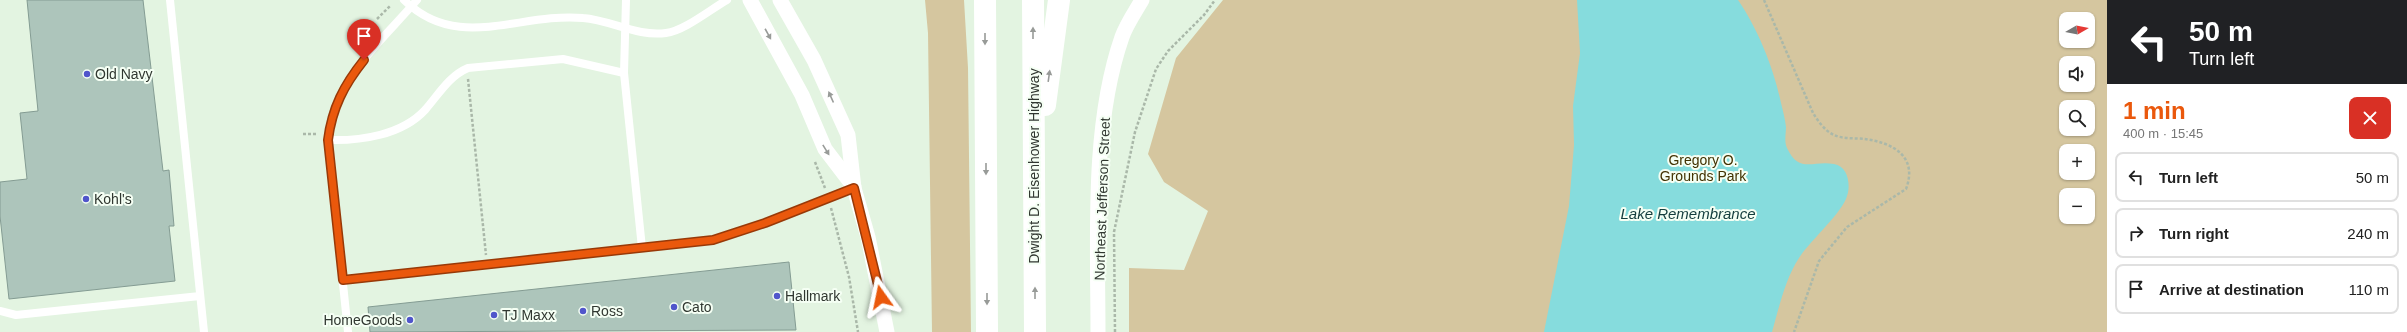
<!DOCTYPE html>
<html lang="en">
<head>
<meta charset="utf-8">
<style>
  body { margin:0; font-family:Arial,sans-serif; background:#f2f2f2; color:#222; height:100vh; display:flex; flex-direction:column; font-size:15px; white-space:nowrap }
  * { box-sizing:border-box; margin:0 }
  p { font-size:13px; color:#767676 }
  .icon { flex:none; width:22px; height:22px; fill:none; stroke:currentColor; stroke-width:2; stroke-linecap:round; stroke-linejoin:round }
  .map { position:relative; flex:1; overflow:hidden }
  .drawer { display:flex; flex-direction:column; background:#fff; width:300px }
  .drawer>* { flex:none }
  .top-card { background:#202124; color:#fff; overflow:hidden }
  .needle { width:26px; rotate:81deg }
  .buttons { position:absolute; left:2059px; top:12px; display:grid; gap:8px }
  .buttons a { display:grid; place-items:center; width:36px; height:36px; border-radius:8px; background:#fff; box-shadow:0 1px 3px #0004; font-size:20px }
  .pin { position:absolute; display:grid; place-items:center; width:34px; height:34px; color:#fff; margin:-41px -17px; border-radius:50% 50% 50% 0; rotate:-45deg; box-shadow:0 0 4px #0007 }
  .pin .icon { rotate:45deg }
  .me { position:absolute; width:44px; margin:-22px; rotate:348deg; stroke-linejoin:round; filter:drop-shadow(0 0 3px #0008) }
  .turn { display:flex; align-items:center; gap:14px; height:84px; padding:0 16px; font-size:18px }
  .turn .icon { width:52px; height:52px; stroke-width:2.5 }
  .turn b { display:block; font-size:28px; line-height:34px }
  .round { display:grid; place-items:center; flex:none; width:42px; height:42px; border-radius:8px; background:#f2f2f2 }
  .overview { display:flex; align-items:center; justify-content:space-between; height:68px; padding:0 16px }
  h1 { font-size:24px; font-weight:600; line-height:30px; color:#ea580c }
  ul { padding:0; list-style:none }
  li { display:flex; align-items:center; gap:12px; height:50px; margin:0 8px 6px; padding:0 8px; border:2px solid #e0e0e0; border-radius:8px }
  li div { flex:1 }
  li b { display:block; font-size:15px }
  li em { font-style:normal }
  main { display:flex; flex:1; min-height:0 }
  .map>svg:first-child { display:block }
  .green { fill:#d5c69f; fill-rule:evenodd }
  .water { fill:#86dcdd }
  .building { fill:#adc5bb; stroke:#849c93 }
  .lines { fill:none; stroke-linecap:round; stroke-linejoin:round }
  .path { stroke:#aab8a9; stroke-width:2.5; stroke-dasharray:3 2; stroke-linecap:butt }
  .lane { stroke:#fff; stroke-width:8 }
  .street { stroke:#fff; stroke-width:15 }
  .highway { stroke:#fff; stroke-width:22 }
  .oneway { fill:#989b98 }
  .route-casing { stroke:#983908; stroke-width:10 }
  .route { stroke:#ea580c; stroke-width:7 }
  .poi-dot { fill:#5055cb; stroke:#f5fff4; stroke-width:1.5 }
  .labels { text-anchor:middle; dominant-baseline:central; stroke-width:4; stroke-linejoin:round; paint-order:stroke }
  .poi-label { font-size:14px; fill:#303730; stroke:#f5fff4; text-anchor:start }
  .park-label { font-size:14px; fill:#413100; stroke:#f5fff4 }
  .street-label { font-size:14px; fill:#303730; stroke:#f5fff4 }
  .water-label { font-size:15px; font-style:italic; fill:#133d3d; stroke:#f5fff4 }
</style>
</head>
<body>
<main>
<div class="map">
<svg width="2107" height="332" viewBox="0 0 2107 332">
  <rect width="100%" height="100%" fill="#e3f4e1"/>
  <g class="green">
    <path d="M925,0h39l4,68 3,264h-39l-4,-299z"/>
    <path d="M1223,0h884v332h-978v-64l55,2 24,-59 -44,-29 -16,-28 28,-96zM2066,19h22v22h-22zM2066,63h22v22h-22zM2066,107h22v22h-22zM2066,151h22v22h-22zM2066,195h22v22h-22z"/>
  </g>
  <path class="water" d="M1577,0h161c20,29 36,69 43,103 2,8 4,16 5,24 0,6 -2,15 1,21 12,26 26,12 47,16 14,2 17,21 13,32 -4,16 -38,46 -48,62 -14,21 -20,50 -27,74h-228l25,-126 5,-61 -1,-39 7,-53z"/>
  <g class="building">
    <path d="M27,0h116l20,171 6,-1 5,56h-5l6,55 -166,18 -9,-83v-34l27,-3 -7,-66 18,-2z"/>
    <path d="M789,262l7,68 -426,2 -2,-25z"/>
  </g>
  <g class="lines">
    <g class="path">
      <path d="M1764,0l49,113c5,8 12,18 21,22 8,4 22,3 31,4 29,4 53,18 41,50l-59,38 -28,34 -25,71"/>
      <path d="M377,19l13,-13"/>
      <path d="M363,42l2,-9"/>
      <path d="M468,79l18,176"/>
      <path d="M303,134h15"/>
      <path d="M815,162l10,26"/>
      <path d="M831,208l18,69 9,55"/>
      <path d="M1115,332l-1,-100 21,-100 21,-63 12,-18 36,-36 11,-15"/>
    </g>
    <g class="lane">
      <path d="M170,0l34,332"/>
      <path d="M404,0c54,53 115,12 179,18 28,2 54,19 83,15 18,-2 45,-24 61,-33"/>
      <path d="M626,0l-2,73 18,175"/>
      <path d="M328,140c33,1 74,-5 97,-30 14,-16 24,-34 43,-42l95,-9 61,14"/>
      <path d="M343,280l370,-40 52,-17 89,-35"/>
      <path d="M0,311l16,4 184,-19"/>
      <path d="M348,332l-20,-192c7,-62 51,-96 89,-140"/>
    </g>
    <g class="street">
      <path d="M750,0l52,95 23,54 29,38"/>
      <path d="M780,0l34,60 34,75 6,53 14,49 19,95"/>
      <path d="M1098,332c0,-93 -7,-206 24,-295 4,-12 13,-25 20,-37"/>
    </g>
    <g class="highway">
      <path d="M985,0l2,332"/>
      <path d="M1033,0l2,332"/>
      <path d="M1045,105l14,-105"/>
    </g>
  </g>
  <defs><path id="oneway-solid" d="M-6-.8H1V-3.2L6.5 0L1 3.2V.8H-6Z"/></defs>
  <g class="oneway">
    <use href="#oneway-solid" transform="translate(1033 33) rotate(-90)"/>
    <use href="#oneway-solid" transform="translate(768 34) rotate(61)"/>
    <use href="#oneway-solid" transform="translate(985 39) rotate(90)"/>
    <use href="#oneway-solid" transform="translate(1049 76) rotate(-82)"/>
    <use href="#oneway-solid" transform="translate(831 97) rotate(-114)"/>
    <use href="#oneway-solid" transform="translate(826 150) rotate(58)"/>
    <use href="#oneway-solid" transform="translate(986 169) rotate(90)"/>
    <use href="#oneway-solid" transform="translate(1035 293) rotate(-90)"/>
    <use href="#oneway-solid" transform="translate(987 299) rotate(90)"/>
  </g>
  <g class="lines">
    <defs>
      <path id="route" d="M364,60c-20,25 -32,48 -36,80l15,140 370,-40 52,-17 89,-35 27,109"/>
    </defs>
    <use href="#route" class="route-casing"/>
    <use href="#route" class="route"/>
  </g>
  <g class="poi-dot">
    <circle cx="87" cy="74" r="4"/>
    <circle cx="86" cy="199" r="4"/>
    <circle cx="777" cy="296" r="4"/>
    <circle cx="674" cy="307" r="4"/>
    <circle cx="583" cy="311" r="4"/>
    <circle cx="494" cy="315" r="4"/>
    <circle cx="410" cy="320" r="4"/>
  </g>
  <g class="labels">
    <g class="poi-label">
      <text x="95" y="74">Old Navy</text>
      <text x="94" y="199">Kohl's</text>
      <text x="785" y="296">Hallmark</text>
      <text x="682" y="307">Cato</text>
      <text x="591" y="311">Ross</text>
      <text x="502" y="315">TJ Maxx</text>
      <text x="402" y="320" text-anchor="end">HomeGoods</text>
    </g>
    <g class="park-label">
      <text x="1703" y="160">Gregory O.<tspan x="1703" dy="16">Grounds Park</tspan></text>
    </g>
    <g class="street-label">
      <text transform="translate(1034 166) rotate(-90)">Dwight D. Eisenhower Highway</text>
      <text transform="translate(1102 199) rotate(-88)">Northeast Jefferson Street</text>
    </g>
    <g class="water-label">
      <text x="1688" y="213">Lake Remembrance</text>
    </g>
  </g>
</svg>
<div class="buttons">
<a><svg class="needle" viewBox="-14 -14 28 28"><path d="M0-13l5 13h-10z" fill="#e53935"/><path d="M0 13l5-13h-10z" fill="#767676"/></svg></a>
<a><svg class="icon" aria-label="sound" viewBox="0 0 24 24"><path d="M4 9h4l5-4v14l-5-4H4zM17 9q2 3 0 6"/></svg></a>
<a><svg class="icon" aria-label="search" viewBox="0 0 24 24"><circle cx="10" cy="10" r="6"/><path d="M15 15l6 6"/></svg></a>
<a>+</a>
<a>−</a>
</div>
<div class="pin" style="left:364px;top:60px;background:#d93025"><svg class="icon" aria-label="arrive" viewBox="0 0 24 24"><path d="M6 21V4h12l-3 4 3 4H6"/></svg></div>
<svg class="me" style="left:881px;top:297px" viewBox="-20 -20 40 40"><path d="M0-17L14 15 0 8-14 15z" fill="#ea580c" stroke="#fff" stroke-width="4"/></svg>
</div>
<section class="drawer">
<div class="top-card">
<div class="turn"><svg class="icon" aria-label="left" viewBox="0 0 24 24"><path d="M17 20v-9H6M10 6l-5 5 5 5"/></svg><div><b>50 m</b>Turn left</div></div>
</div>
<div class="overview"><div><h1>1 min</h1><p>400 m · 15:45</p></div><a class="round" style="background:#d93025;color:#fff"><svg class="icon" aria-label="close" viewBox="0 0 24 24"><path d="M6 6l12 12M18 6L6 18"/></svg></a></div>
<ul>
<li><svg class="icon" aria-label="left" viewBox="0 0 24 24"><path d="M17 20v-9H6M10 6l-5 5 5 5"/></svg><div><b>Turn left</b></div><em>50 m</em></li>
<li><svg class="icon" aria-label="right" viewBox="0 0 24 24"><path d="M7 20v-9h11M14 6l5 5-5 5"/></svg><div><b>Turn right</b></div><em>240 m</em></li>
<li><svg class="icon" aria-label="arrive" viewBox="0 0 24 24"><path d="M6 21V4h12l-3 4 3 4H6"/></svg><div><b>Arrive at destination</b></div><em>110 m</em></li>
</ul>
</section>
</main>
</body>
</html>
